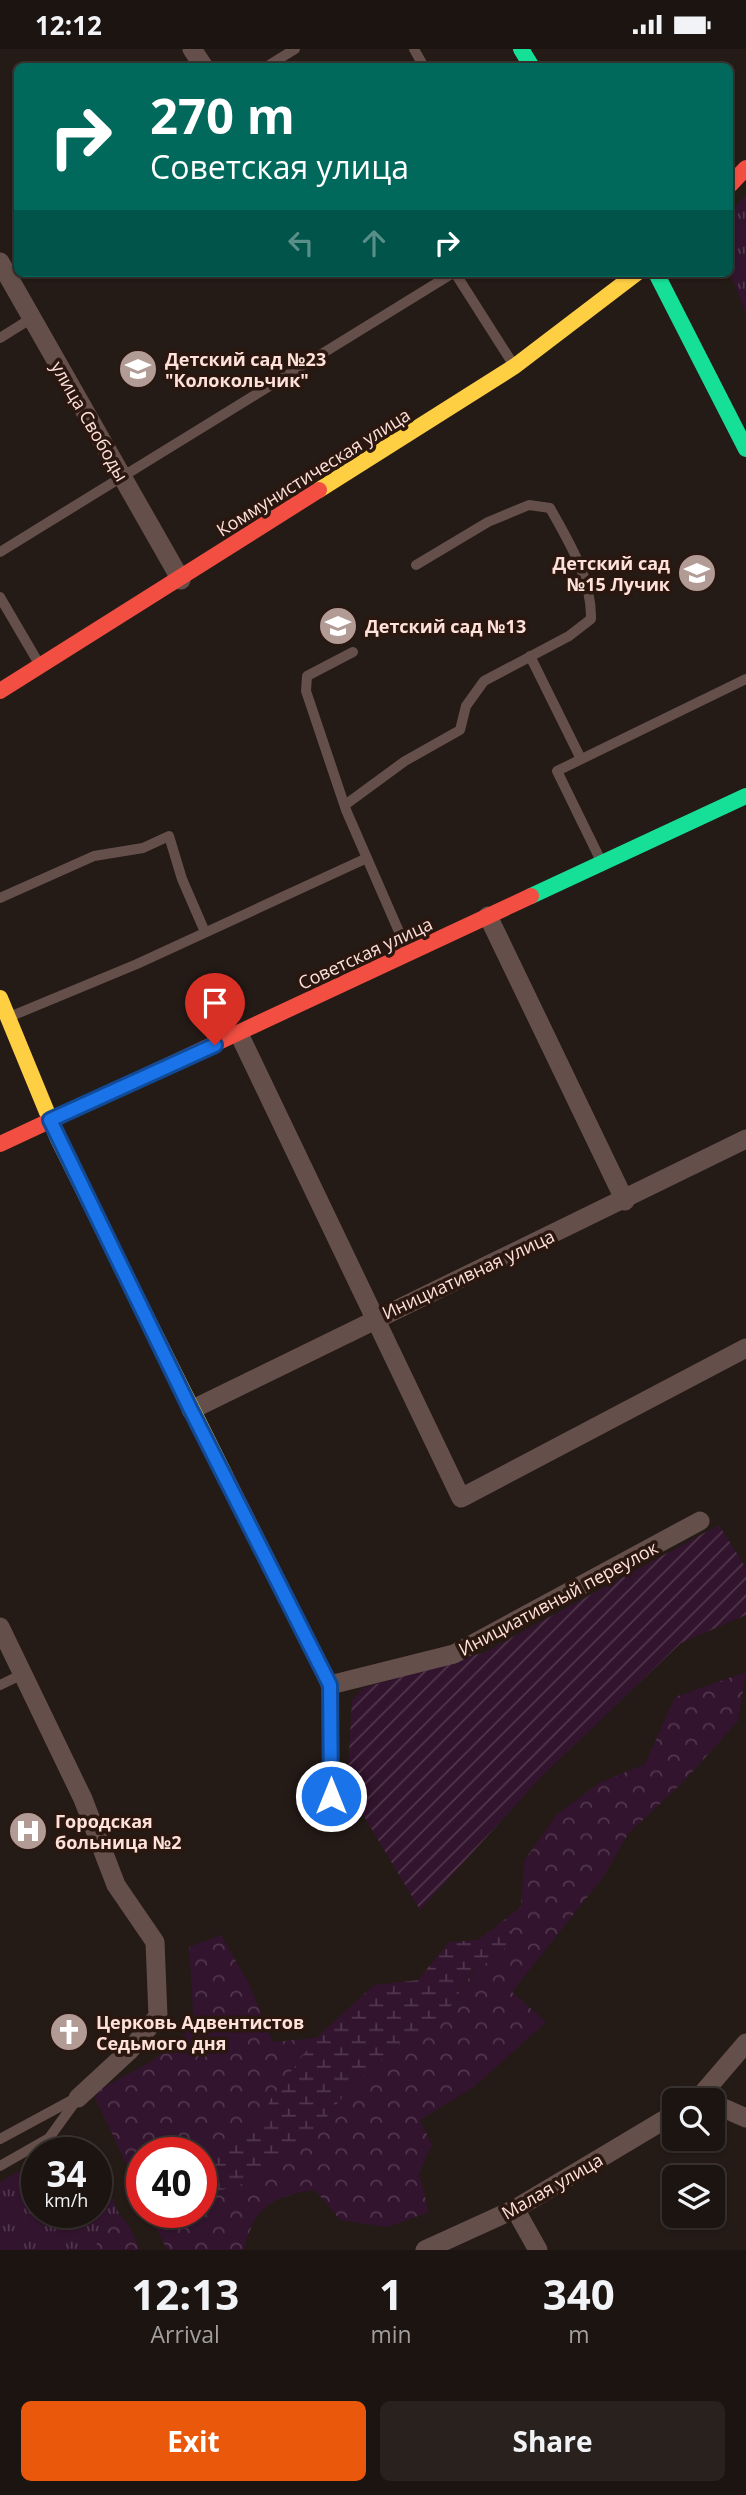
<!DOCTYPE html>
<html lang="en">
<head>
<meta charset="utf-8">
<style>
  body { margin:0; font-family:"Open Sans",sans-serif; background:#28211e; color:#f1f3f6; height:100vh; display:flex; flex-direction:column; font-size:26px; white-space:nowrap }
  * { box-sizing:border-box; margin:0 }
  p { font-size:23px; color:#a09e9f }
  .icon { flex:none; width:38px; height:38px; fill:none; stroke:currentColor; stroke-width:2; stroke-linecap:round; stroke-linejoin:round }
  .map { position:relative; height:2201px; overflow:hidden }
  .panel { display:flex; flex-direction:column; background:#1b1410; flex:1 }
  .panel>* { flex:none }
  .banner { position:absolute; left:14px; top:14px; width:719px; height:214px; border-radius:10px; box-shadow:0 2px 5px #0004,0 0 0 2px #393330; background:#00695c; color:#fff; overflow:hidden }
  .controls { position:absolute; left:662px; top:2039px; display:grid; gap:14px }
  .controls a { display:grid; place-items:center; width:63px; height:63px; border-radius:10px; background:#1b1410; box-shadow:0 2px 5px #0004,0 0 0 2px #393330; font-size:35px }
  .speed { position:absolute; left:21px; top:2088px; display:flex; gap:14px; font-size:35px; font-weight:700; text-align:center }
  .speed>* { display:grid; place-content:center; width:91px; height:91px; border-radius:50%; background:#1b1410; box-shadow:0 2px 5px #0004,0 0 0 2px #393330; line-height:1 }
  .speed small { font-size:18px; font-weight:400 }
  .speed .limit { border:10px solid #d22; background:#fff; color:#111 }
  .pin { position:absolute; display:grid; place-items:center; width:60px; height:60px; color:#fff; margin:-72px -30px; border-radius:50% 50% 50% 0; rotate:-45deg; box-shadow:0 0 7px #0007 }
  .pin .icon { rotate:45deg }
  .me { position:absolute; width:77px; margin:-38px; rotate:0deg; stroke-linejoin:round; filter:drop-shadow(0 0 5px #0008) }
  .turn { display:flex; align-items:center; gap:24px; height:147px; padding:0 21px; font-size:32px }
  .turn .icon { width:91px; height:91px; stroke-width:2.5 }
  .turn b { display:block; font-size:49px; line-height:60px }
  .lanes { display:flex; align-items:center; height:66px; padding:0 21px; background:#0003; justify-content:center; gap:35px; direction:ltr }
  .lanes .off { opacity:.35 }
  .eta { display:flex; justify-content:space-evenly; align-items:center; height:119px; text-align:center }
  .eta b { font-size:42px; font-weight:700; line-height:49px }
  .button { display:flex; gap:14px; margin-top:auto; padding:14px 21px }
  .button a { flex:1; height:80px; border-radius:10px; background:#ea580c; color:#fff; font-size:28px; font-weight:700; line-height:80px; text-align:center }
  .button a+a { background:#28211e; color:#f1f3f6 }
  .status { display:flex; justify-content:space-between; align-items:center; height:49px; padding:0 35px; background:#1b1410; direction:ltr }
  .status svg { height:19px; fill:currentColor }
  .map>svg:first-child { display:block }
  .grass { fill:url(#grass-tufts) }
  .forest { fill:url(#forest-crowns) }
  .wetland { fill:url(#wetland-marsh) }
  .garden { fill:url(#garden-furrows) }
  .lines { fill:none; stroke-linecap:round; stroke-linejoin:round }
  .lane { stroke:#654f4b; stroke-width:10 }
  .street { stroke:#654f4b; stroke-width:19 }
  .fast { stroke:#16e098; stroke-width:16 }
  .slow { stroke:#ffcf43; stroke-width:16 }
  .jam { stroke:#f24e42; stroke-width:16 }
  .route-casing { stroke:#114b97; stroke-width:18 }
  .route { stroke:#1a73e8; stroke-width:12 }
  .labels { text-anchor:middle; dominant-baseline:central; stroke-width:7; stroke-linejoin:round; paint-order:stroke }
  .poi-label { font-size:18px; font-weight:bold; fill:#ffe1d9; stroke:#2a1710; text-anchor:start }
  .street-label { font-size:18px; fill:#ffe1d9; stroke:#2a1710 }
</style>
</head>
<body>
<div class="status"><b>12:12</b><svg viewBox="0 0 49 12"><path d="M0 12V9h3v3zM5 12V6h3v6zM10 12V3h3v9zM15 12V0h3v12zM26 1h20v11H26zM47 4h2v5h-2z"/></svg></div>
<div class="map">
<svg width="746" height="2201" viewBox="0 0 746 2201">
  <defs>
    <pattern id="grass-tufts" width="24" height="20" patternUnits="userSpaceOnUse" patternTransform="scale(1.75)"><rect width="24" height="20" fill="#32142e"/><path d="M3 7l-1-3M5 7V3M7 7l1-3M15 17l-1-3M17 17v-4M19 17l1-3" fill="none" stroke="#51364c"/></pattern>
    <pattern id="forest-crowns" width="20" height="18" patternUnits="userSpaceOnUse" patternTransform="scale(1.75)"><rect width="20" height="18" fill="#32142e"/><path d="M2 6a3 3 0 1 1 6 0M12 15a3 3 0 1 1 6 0" fill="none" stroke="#51364c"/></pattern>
    <pattern id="wetland-marsh" width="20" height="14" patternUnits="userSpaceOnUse" patternTransform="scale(1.75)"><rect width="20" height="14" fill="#32142e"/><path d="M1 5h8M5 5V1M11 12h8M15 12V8" fill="none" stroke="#51364c"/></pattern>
    <pattern id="garden-furrows" width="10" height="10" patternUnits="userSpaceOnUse" patternTransform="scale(1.75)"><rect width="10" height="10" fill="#32142e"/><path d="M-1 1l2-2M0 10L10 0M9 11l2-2" fill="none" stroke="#51364c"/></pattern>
  </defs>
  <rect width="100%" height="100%" fill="#241a16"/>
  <g class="grass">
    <path d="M746,145v120l-16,-41v-59z"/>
    <path d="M96,2111l23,54 -27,36h-92v-68l37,-21v51h59z"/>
  </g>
  <g class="forest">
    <path d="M746,1623l-8,49 -54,60 -56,53 -24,42 -92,116 34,30 -72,65 -54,33 12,25 -13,29 10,38 -42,15 -47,-7 -25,-30c-42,6 -61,16 -71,60h-77l-18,-38h52v-16l51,-15 66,-53 30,-38 53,-49 38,-15 36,-58 46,-61 3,-46 32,-46 43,-32 46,-19 30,-67z"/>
    <path d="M221,1886l27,47 25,60 43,-4 -46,62 -11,27 -58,31v-5h-59v44l-47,-99 4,-8 53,-29 42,-35 -5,-79z"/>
    <path d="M119,2165l10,12 11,24h-48z"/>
  </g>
  <path class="wetland" d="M521,1858l-20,50 -27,11 -35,58 -38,15 -53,49 -30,38 -30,27 -36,26 -51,15v-38l58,-31 11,-27 46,-62 58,-53 44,-5 31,-38 29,-2z"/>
  <path class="garden" d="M719,1476l27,43v47l-65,28 -139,133 -122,134 -73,-122 5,-88 11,-12 122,-36z"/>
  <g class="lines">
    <g class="lane">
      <path d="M414,0l10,18"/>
      <path d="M266,18l29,-18"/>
      <path d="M455,224l58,91"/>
      <path d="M0,289l32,-20"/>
      <path d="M0,503l453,-279"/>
      <path d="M0,548l38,65"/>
      <path d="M353,603l-46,24 -1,15 40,119 61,140"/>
      <path d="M530,607l51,103"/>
      <path d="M345,756l60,-44 55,-31 6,-24 18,-25 85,-45 22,-17c1,-40 -22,-77 -41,-111l-21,-3 -41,17 -72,43"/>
      <path d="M601,812l-44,-90 189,-92"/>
      <path d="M0,849l94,-42 49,-8 26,-12 13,43 23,53"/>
      <path d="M9,968l128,-53 230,-106"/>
      <path d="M0,1636l23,-11"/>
      <path d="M0,2090l74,-40"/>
      <path d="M0,2117l49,-28 29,-40"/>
    </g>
    <g class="street">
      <path d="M192,0l12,18"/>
      <path d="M0,213l181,318"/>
      <path d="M488,867l137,285"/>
      <path d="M239,985l222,464 285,-150"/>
      <path d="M191,1361l555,-271"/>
      <path d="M0,1578l83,172 33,86 39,57 3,74 -28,34 -52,48"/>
      <path d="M330,1636l124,-31 246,-133"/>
      <path d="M697,2051l49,-57"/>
      <path d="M712,2054l34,15"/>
      <path d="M515,2160l23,41"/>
      <path d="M425,2201l90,-41 159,-95"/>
    </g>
    <g class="fast">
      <path d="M521,0l11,18"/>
      <path d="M656,224l90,176"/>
      <path d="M531,847l215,-100"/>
    </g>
    <g class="slow">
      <path d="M319,441l196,-124 122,-93"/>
      <path d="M0,949l58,141 167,336"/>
    </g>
    <g class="jam">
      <path d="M730,136l16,-17"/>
      <path d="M0,642l319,-201"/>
      <path d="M0,1095l531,-248"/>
      <path d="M225,1426l105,210 1,111"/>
    </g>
  </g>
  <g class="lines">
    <defs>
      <path id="route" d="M215,996l-165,75 141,290 139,275 1,111"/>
    </defs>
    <use href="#route" class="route-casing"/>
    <use href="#route" class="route"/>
  </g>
  <defs>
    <symbol id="school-disc" viewBox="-11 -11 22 22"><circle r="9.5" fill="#b29b95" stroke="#2a1710"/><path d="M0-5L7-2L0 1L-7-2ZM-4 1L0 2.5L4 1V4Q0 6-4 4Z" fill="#fff"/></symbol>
    <symbol id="hospital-disc" viewBox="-11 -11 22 22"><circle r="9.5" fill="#b29b95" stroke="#2a1710"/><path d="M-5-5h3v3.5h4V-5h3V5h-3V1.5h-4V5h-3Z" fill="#fff"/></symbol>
    <symbol id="church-disc" viewBox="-11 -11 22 22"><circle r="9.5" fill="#b29b95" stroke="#2a1710"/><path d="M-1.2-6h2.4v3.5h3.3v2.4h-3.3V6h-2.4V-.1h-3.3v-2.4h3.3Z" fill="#fff"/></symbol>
  </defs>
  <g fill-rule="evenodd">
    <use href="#school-disc" x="116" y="298" width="44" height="44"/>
    <use href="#school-disc" x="675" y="502" width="44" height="44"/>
    <use href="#school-disc" x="316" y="555" width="44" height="44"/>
    <use href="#hospital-disc" x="6" y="1760" width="44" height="44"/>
    <use href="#church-disc" x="47" y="1961" width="44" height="44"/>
  </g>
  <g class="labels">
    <g class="poi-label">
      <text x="165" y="310">Детский сад №23<tspan x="165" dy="21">"Колокольчик"</tspan></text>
      <text x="670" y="514" text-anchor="end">Детский сад<tspan x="670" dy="21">№15 Лучик</tspan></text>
      <text x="365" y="577">Детский сад №13</text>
      <text x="55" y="1772">Городская<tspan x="55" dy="21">больница №2</tspan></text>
      <text x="96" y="1973">Церковь Адвентистов<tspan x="96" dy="21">Седьмого дня</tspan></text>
    </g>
    <g class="street-label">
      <text transform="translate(90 372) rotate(60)">улица Свободы</text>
      <text transform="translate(313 423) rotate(-32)">Коммунистическая улица</text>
      <text transform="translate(365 904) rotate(-25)">Советская улица</text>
      <text transform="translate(468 1225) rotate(-25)">Инициативная улица</text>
      <text transform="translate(558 1549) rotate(-28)">Инициативный переулок</text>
      <text transform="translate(552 2137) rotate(-30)">Малая улица</text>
    </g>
  </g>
</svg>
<div class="controls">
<a><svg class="icon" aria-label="search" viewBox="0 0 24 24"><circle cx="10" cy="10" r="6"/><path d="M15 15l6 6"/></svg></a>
<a><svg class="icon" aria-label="layers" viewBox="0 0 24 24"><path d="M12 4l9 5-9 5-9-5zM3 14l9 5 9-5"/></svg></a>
</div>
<div class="speed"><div>34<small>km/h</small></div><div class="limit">40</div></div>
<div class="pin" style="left:215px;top:996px;background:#d93025"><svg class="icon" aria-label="arrive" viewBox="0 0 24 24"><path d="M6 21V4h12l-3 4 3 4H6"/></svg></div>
<svg class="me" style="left:331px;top:1747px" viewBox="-20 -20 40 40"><circle r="17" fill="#1a73e8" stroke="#fff" stroke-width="3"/><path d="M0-11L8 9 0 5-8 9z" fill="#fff"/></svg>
<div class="banner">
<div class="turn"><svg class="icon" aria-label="right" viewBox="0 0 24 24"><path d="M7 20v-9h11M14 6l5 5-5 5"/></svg><div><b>270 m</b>Советская улица</div></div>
<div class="lanes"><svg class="icon off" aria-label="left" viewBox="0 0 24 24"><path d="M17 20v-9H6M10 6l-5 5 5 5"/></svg><svg class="icon off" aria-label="ahead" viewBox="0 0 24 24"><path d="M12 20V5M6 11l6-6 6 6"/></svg><svg class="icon" aria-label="right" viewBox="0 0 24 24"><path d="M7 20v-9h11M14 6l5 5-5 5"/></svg></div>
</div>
</div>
<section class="panel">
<div class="eta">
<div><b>12:13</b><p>Arrival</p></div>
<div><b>1</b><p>min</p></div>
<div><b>340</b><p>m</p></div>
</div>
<div class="button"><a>Exit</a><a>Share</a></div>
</section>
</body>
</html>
